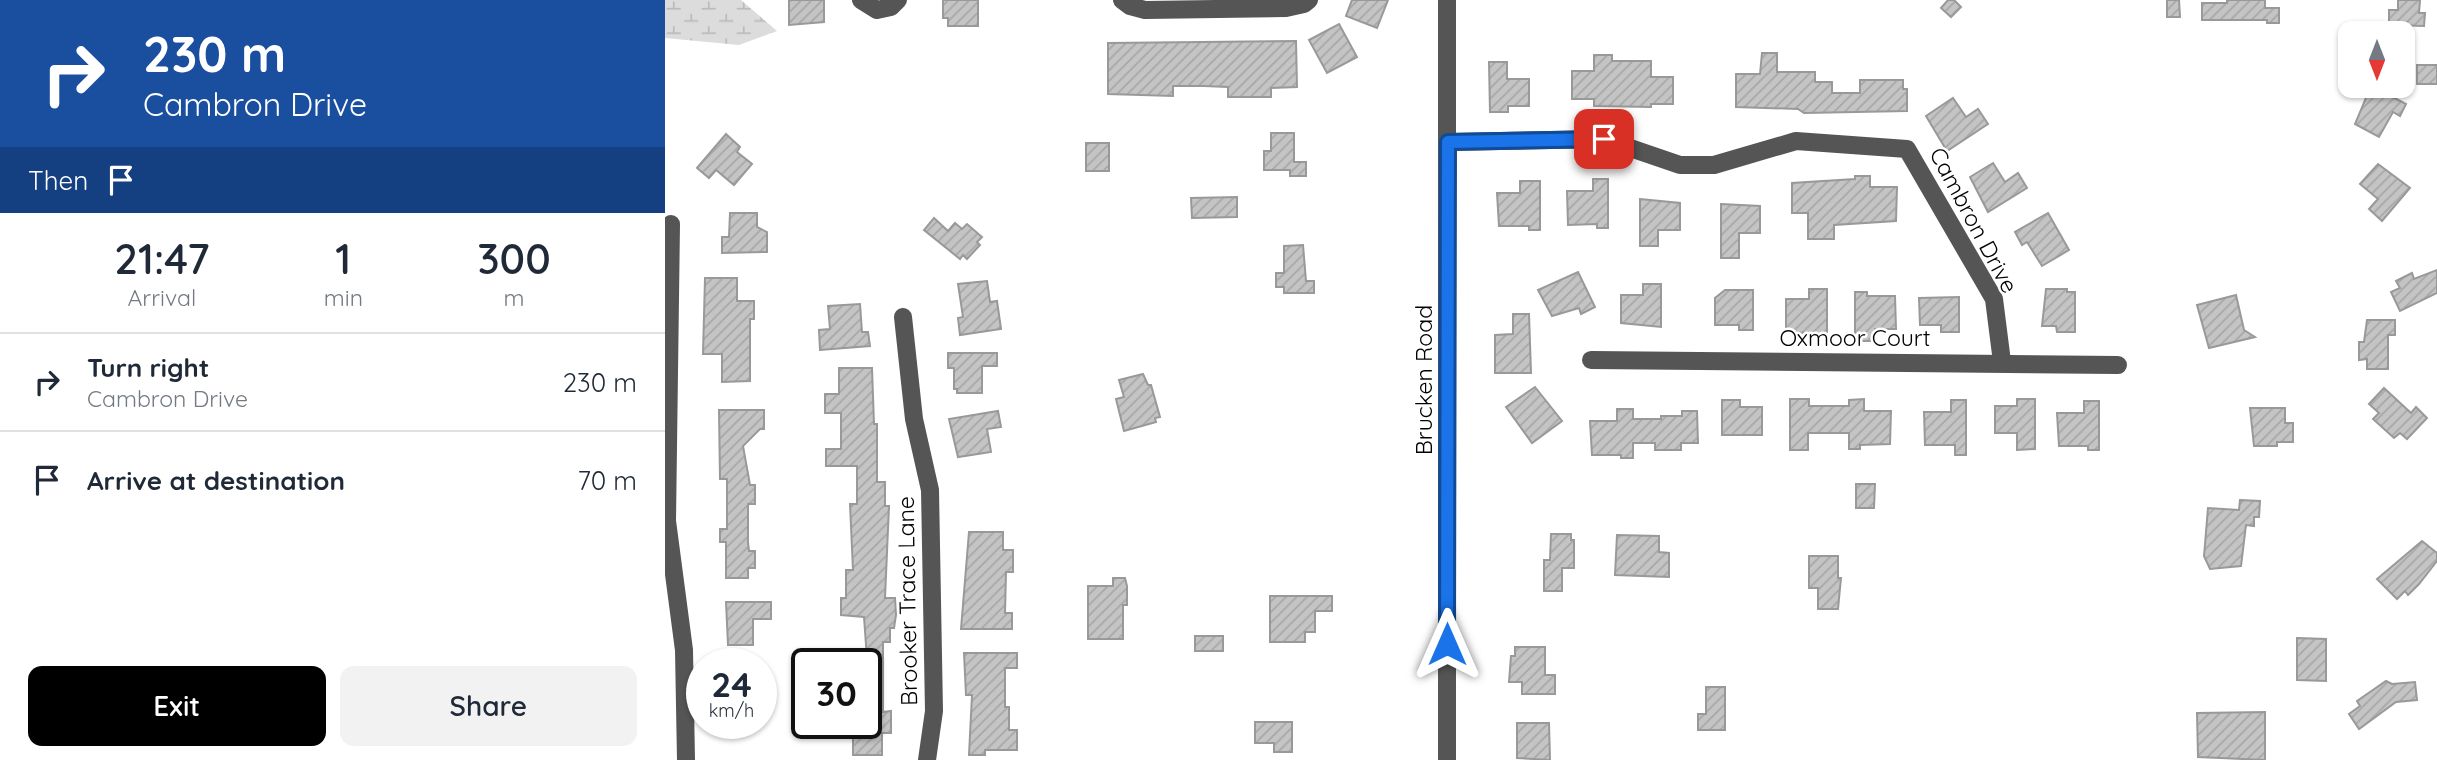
<!DOCTYPE html>
<html lang="en">
<head>
<meta charset="utf-8">
<style>
  body { margin:0; font-family:Quicksand,sans-serif; background:#f2f2f3; color:#1f2937; height:100vh; display:flex; flex-direction:column; font-size:26px; white-space:nowrap }
  * { box-sizing:border-box; margin:0 }
  p { font-size:23px; color:#747a83 }
  .icon { flex:none; width:38px; height:38px; fill:none; stroke:currentColor; stroke-width:2; stroke-linecap:round; stroke-linejoin:round }
  .map { position:relative; flex:1; overflow:hidden }
  .drawer { display:flex; flex-direction:column; background:#fff; width:665px }
  .drawer>* { flex:none }
  .banner { background:#1a4fa0; color:#fff; overflow:hidden }
  .needle { width:46px; rotate:180deg }
  .fabs { position:absolute; left:1673px; top:21px; display:grid; gap:14px }
  .fabs a { display:grid; place-items:center; width:77px; height:77px; border-radius:14px; background:#fff; box-shadow:0 2px 5px #0004; font-size:35px }
  .speed { position:absolute; left:21px; top:648px; display:flex; gap:14px; font-size:35px; font-weight:700; text-align:center }
  .speed>* { display:grid; place-content:center; width:91px; height:91px; border-radius:50%; background:#fff; box-shadow:0 2px 5px #0004; line-height:1 }
  .speed small { font-size:18px; font-weight:400 }
  .speed .limit { border:4px solid #111; border-radius:10px; background:#fff; color:#111 }
  .pin { position:absolute; display:grid; place-items:center; width:60px; height:60px; color:#fff; margin:-30px; border-radius:14px; box-shadow:0 4px 10px #0006 }
  .me { position:absolute; width:77px; margin:-38px; rotate:0deg; stroke-linejoin:round; filter:drop-shadow(0 0 5px #0008) }
  .turn { display:flex; align-items:center; gap:24px; height:147px; padding:0 28px; font-size:32px }
  .turn .icon { width:91px; height:91px; stroke-width:2.5 }
  .turn b { display:block; font-size:49px; line-height:60px }
  .then { display:flex; align-items:center; height:66px; padding:0 28px; background:#0003; gap:14px; font-size:26px }
  .eta { display:flex; justify-content:space-evenly; align-items:center; height:119px; text-align:center }
  .eta b { font-size:42px; font-weight:600; line-height:49px }
  .button { display:flex; gap:14px; margin-top:auto; padding:14px 28px }
  .button a { flex:1; height:80px; border-radius:14px; background:#000; color:#fff; font-size:28px; font-weight:600; line-height:80px; text-align:center }
  .button a+a { background:#f2f2f3; color:#1f2937 }
  ul { padding:0; list-style:none }
  li { display:flex; align-items:center; gap:21px; height:98px; padding:0 28px; border-top:2px solid #e0e1e3 }
  li div { flex:1 }
  li b { display:block; font-size:26px }
  li em { font-style:normal }
  main { display:flex; flex:1; min-height:0 }
  .map>svg:first-child { display:block }
  .wetland { fill:url(#wetland-marsh) }
  .building { fill:url(#building-hatch); stroke:#999; stroke-width:2 }
  .lines { fill:none; stroke-linecap:round; stroke-linejoin:round }
  .minor { stroke:#555; stroke-width:18 }
  .route-casing { stroke:#114b97; stroke-width:18 }
  .route { stroke:#1a73e8; stroke-width:12 }
  .labels { text-anchor:middle; dominant-baseline:central; stroke-width:5; stroke-linejoin:round; paint-order:stroke }
  .street-label { font-size:23px; fill:#000; stroke:#fff }
</style>
</head>
<body>
<main>
<section class="drawer">
<div class="banner">
<div class="turn"><svg class="icon" aria-label="right" viewBox="0 0 24 24"><path d="M7 20v-9h11M14 6l5 5-5 5"/></svg><div><b>230 m</b>Cambron Drive</div></div>
<div class="then">Then<svg class="icon" aria-label="arrive" viewBox="0 0 24 24"><path d="M6 21V4h12l-3 4 3 4H6"/></svg></div>
</div>
<div class="eta">
<div><b>21:47</b><p>Arrival</p></div>
<div><b>1</b><p>min</p></div>
<div><b>300</b><p>m</p></div>
</div>
<ul>
<li><svg class="icon" aria-label="right" viewBox="0 0 24 24"><path d="M7 20v-9h11M14 6l5 5-5 5"/></svg><div><b>Turn right</b><p>Cambron Drive</p></div><em>230 m</em></li>
<li><svg class="icon" aria-label="arrive" viewBox="0 0 24 24"><path d="M6 21V4h12l-3 4 3 4H6"/></svg><div><b>Arrive at destination</b></div><em>70 m</em></li>
</ul>
<div class="button"><a>Exit</a><a>Share</a></div>
</section>
<div class="map">
<svg width="1772" height="760" viewBox="0 0 1772 760">
  <defs>
    <pattern id="wetland-marsh" width="20" height="14" patternUnits="userSpaceOnUse" patternTransform="scale(1.75)"><rect width="20" height="14" fill="#dcdcdc"/><path d="M1 5h8M5 5V1M11 12h8M15 12V8" fill="none" stroke="#bbb"/></pattern>
    <pattern id="building-hatch" width="6" height="6" patternUnits="userSpaceOnUse" patternTransform="scale(1.75)"><rect width="6" height="6" fill="#c4c4c4"/><path d="M-1 1l2-2M0 6l6-6M5 7l2-2" fill="none" stroke="#a7a7a7"/></pattern>
  </defs>
  <rect width="100%" height="100%" fill="#fff"/>
  <path class="wetland" d="M0,0h76l36,31 -38,14 -74,-7z"/>
  <g class="building">
    <path d="M124,0h35v22l-35,3z"/>
    <path d="M278,0h35v26h-30v-8h-5z"/>
    <path d="M687,0h36l-11,28 -31,-12z"/>
    <path d="M1283,0h6l7,7 -10,10 -10,-9z"/>
    <path d="M1502,0h12l1,17h-13z"/>
    <path d="M1562,0h38v8h14v15h-12v-3h-65v-17h25z"/>
    <path d="M1733,0h22l-1,13h6l-1,13 -35,-1v-15h9z"/>
    <path d="M674,24l18,33 -30,16 -18,-33z"/>
    <path d="M631,41l1,46 -26,1v9h-43v-10l-24,-1h-31v10l-65,-2v-51z"/>
    <path d="M1097,53h15v19h38v10h17v11h28v-13h43v9h4v22l-103,2 -6,-4 -62,-2v-33h24z"/>
    <path d="M929,55h18v6h39v16h22v27h-22v3l-57,-1v-7h-22v-28h22z"/>
    <path d="M824,62h18v17h22v27h-21v6h-18z"/>
    <rect x="1752" y="65" width="20" height="19"/>
    <path d="M1706,86l35,18 -6,12 -7,-4 -14,25 -24,-13z"/>
    <path d="M1288,98l13,19 12,-8 10,15 -41,27 -21,-35z"/>
    <path d="M606,133h23v29h12v14h-16v-6h-26v-19h7z"/>
    <path d="M61,134l14,13 -3,5 15,12 -18,21 -18,-15 -7,8 -12,-10z"/>
    <rect x="421" y="143" width="23" height="28"/>
    <path d="M1328,163l12,19 13,-9 9,15 -39,24 -18,-35z"/>
    <path d="M1713,164l32,24 -28,33 -13,-12 9,-10 -18,-15z"/>
    <path d="M1190,176h15v11h27l-1,34 -62,4v14h-26v-26h-16v-30l63,-4z"/>
    <path d="M928,179h15v49h-11v-4l-29,1 -1,-34h26z"/>
    <path d="M855,181h20v49h-11v-4h-30l-2,-33h23z"/>
    <path d="M572,197v20l-45,1 -1,-20z"/>
    <path d="M975,199l40,4v27h-22v16h-18z"/>
    <path d="M1056,204l39,2v27h-21v25h-18z"/>
    <path d="M65,213h27v14l10,5v20l-45,1v-16h7z"/>
    <path d="M1383,213l21,37 -27,16 -15,-24 -5,3 -7,-13z"/>
    <path d="M269,218l14,13 7,-8 7,6 5,-5 15,13 -5,5 3,3 -13,14 -4,-4 -3,4 -36,-29z"/>
    <path d="M638,245l3,36h8v12h-30v-6h-8v-14h8v-27z"/>
    <path d="M1772,270v23l-37,18 -9,-19 9,-4 -4,-7 16,-8 2,6z"/>
    <path d="M913,272l17,35 -14,7 -2,-6 -27,8 -14,-26z"/>
    <path d="M40,278h32v23h17v18h-4v62l-28,1v-28h-19z"/>
    <path d="M322,281l3,21 7,-1 4,28 -41,6 -2,-17 5,-1 -5,-33z"/>
    <path d="M978,284h18v43l-40,-4v-28h22z"/>
    <path d="M1144,289h18v45l-41,-2v-33h23z"/>
    <path d="M1381,289h21v3h8v40h-18l-1,-6h-14z"/>
    <path d="M1060,290h28v40h-14v-5h-24v-27z"/>
    <path d="M1190,292h12v4h28l1,33h-21v12h-20z"/>
    <path d="M1571,295l8,35 11,7 -46,11 -12,-43z"/>
    <path d="M1294,297v35h-18v-7h-21l-1,-27z"/>
    <path d="M195,304l2,28h6l2,14 -50,4 -1,-20 11,-1 -2,-23z"/>
    <path d="M848,314h16l2,59h-36v-38l18,-1z"/>
    <path d="M1702,320h28v15h-7v34h-21v-10l-8,1v-18h5z"/>
    <path d="M283,353h49v13h-15v27h-25v-4h-3v-21h-6z"/>
    <path d="M174,368h33l2,56h3v58h8v24h4l-4,92h10l1,17 -2,13h-4v14h-7v70l8,-1v22h-9v22h-29v-19h-11v-13h24l1,-64 -3,-42 -23,-2v-17h5v-28h7l-3,-66h7v-38h-31v-17h15v-36h-16v-19h14z"/>
    <path d="M478,374l5,11h3l9,32 -5,1 1,4 -32,9 -8,-32 8,-2 -5,-17z"/>
    <path d="M870,387l27,34 -30,22 -26,-36z"/>
    <path d="M1719,388l27,25 5,-6 11,11 -20,21 -7,-6 -6,5 -21,-19 6,-6 -10,-9z"/>
    <path d="M1125,399h19v7h40v-6l15,-1v12h27l-1,33 -30,1v4h-11v-16h-41v17h-18z"/>
    <path d="M1352,399h18v50l-18,1v-17h-22v-27h22z"/>
    <path d="M1057,400h18v7h22v28h-40z"/>
    <path d="M1286,400h15v55h-11v-10h-30l-1,-33h27z"/>
    <path d="M1419,401h15v49h-11v-4h-29l-2,-33h27z"/>
    <path d="M1585,408h35v15h8v19h-16v4h-23z"/>
    <path d="M952,409h16v10h28v-3h21v-5h15l1,32h-17v7h-26v-7h-22v15h-12v-3h-29l-2,-34h27z"/>
    <path d="M54,410h45v19h-4l-17,17 7,39h5v19h-7v38l1,9h6v17h-7v10h-22v-36h-6v-13h7v-50h-7z"/>
    <path d="M333,411l3,16 -14,2 4,23 -33,5 -9,-38z"/>
    <path d="M1191,484h19l-1,24h-18z"/>
    <path d="M1575,500l20,1 -1,16h-5v9l-8,-1 -5,41 -31,3 -6,-13 4,-48 31,2z"/>
    <path d="M304,532h34v18h10v22h-7l-1,41h7v16h-51z"/>
    <path d="M886,534h20v6h3v28h-12v23h-18v-31h6z"/>
    <path d="M952,535l42,1v16l10,1v24l-54,-2z"/>
    <path d="M1757,541l15,12v8l-18,23 -11,11 -3,-4 -8,8 -20,-20z"/>
    <path d="M1144,556h29v22h3l-3,31h-20v-21h-9z"/>
    <path d="M448,578h12l2,8v19h-4v34h-35v-53h25z"/>
    <path d="M605,596h62v15h-17v21h-10v10h-35z"/>
    <path d="M61,602h45v17h-18v26h-25z"/>
    <rect x="530" y="636" width="28" height="15"/>
    <path d="M1632,638l29,1v42l-29,-1z"/>
    <path d="M850,647h30v28h10v19h-33v-12h-13l2,-26h4z"/>
    <path d="M299,653h53v15h-12v39h4v23h8v20h-32v5h-16l3,-60h-6z"/>
    <rect x="96" y="680" width="12" height="18"/>
    <path d="M1721,681l6,3 23,-2 2,18 -21,2 -37,27 -10,-15 11,-8 -3,-5z"/>
    <path d="M1041,687h19v43h-27v-16h8z"/>
    <path d="M1600,712v48l-67,-3 -1,-44z"/>
    <path d="M590,722h37v30h-18v-9h-19z"/>
    <path d="M852,723h32l1,37 -33,-2z"/>
  </g>
  <g class="lines">
    <g class="minor">
      <path d="M196,0l16,10 14,-3 7,-7"/>
      <path d="M457,0l8,6 15,4 141,-2 18,-4 5,-4"/>
      <path d="M782,0v760"/>
      <path d="M783,142l156,-3 76,26h34l82,-24 111,8 87,150 8,63"/>
      <path d="M6,224l-4,297 17,129 2,110"/>
      <path d="M238,317l11,102 16,71 4,221 -7,49"/>
      <path d="M926,360l527,5"/>
    </g>
  </g>
  <g class="lines">
    <defs>
      <path id="route" d="M782,644l1,-502 156,-3"/>
    </defs>
    <use href="#route" class="route-casing"/>
    <use href="#route" class="route"/>
  </g>
  <g class="labels">
    <g class="street-label">
      <text transform="translate(1309 220) rotate(62)">Cambron Drive</text>
      <text x="1190" y="337">Oxmoor Court</text>
      <text transform="translate(758 380) rotate(-90)">Brucken Road</text>
      <text transform="translate(242 601) rotate(-91)">Brooker Trace Lane</text>
    </g>
  </g>
</svg>
<div class="fabs">
<a><svg class="needle" viewBox="-14 -14 28 28"><path d="M0-13l5 13h-10z" fill="#e53935"/><path d="M0 13l5-13h-10z" fill="#747a83"/></svg></a>
</div>
<div class="speed"><div>24<small>km/h</small></div><div class="limit">30</div></div>
<div class="pin" style="left:939px;top:139px;background:#d93025"><svg class="icon" aria-label="arrive" viewBox="0 0 24 24"><path d="M6 21V4h12l-3 4 3 4H6"/></svg></div>
<svg class="me" style="left:782px;top:644px" viewBox="-20 -20 40 40"><path d="M0-17L14 15 0 8-14 15z" fill="#1a73e8" stroke="#fff" stroke-width="4"/></svg>
</div>
</main>
</body>
</html>
